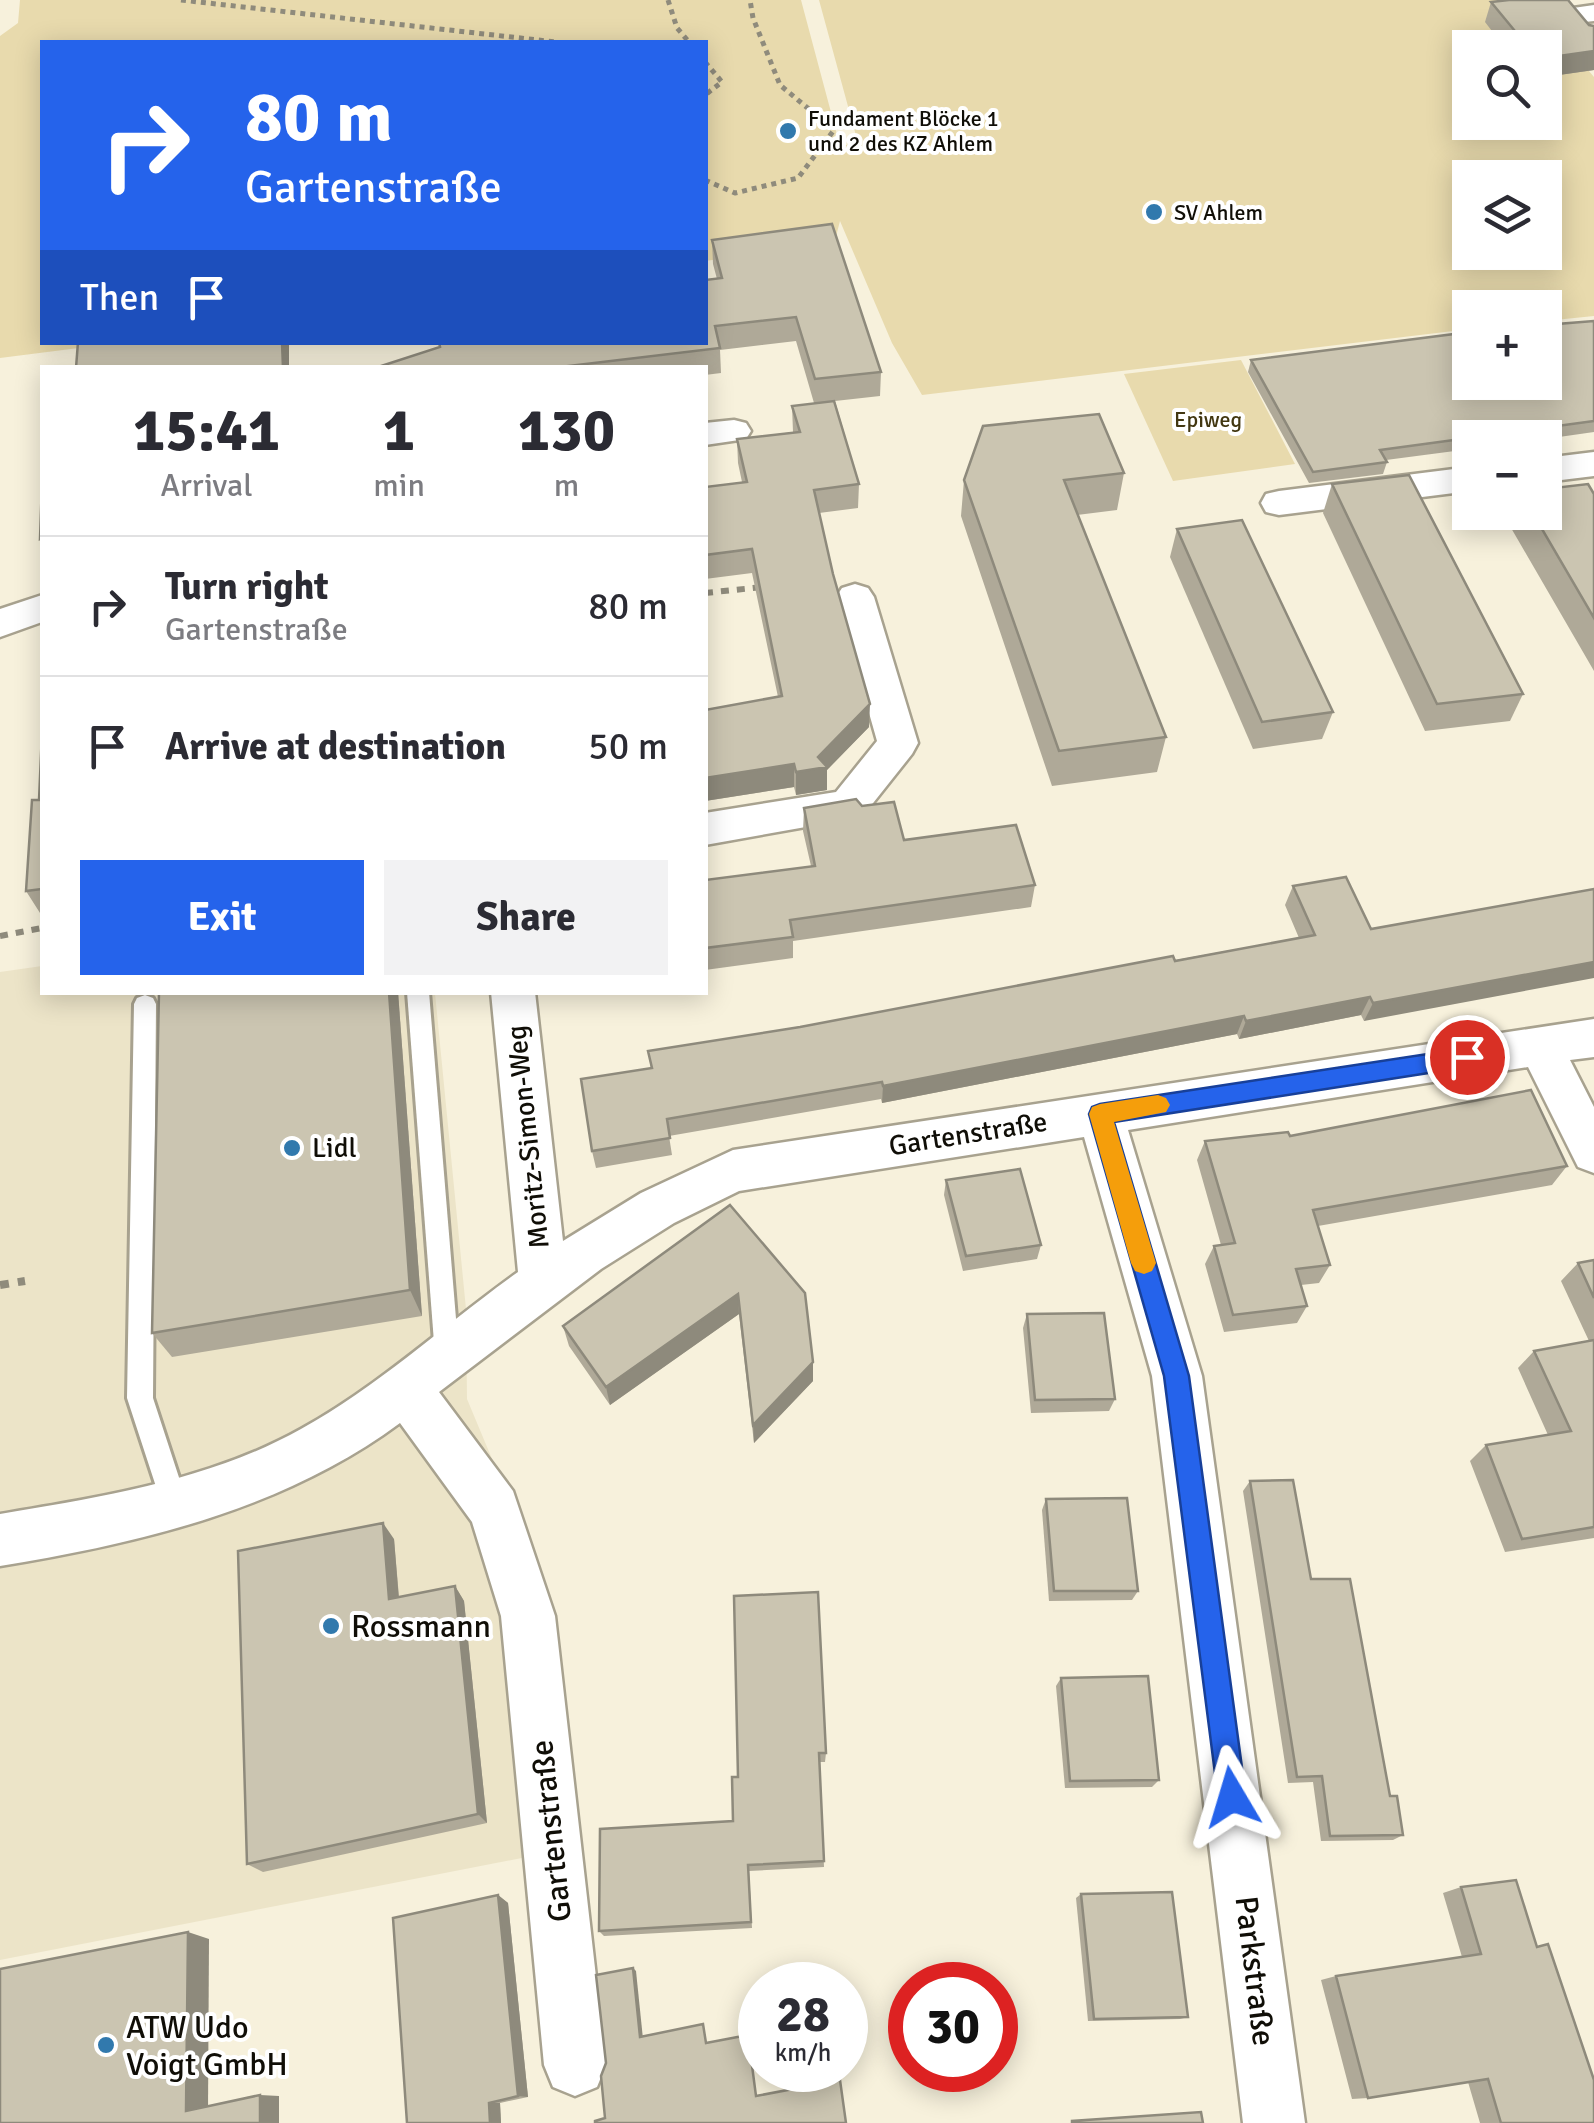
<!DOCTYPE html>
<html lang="en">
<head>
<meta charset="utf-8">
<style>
  body { margin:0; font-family:Signika,sans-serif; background:#f2f2f3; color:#2b2b33; height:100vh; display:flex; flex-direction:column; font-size:38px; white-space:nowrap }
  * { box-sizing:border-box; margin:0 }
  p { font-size:32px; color:#7c7c81 }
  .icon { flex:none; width:55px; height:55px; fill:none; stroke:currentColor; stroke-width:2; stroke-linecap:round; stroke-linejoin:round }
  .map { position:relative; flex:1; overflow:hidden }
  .details { position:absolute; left:40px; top:365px; width:668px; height:630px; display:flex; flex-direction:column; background:#fff; border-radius:0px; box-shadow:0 5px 25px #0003 }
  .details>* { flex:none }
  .top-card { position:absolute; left:40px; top:40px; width:668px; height:305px; border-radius:0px; box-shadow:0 5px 25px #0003; background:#2563eb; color:#fff; overflow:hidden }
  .buttons { position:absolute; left:1452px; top:30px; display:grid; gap:20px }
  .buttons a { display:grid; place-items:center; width:110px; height:110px; border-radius:0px; background:#fff; box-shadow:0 5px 25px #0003; font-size:50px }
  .speed { position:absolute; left:738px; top:1962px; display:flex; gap:20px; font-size:50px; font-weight:700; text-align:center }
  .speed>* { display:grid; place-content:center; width:130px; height:130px; border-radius:50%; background:#fff; box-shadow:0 5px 25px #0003; line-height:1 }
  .speed small { font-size:25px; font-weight:400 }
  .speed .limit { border:15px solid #d22; background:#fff; color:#111 }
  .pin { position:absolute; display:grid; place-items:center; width:85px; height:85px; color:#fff; margin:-42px; border:5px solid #fff; border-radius:50%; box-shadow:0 2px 10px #0007 }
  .me { position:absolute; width:110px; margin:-55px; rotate:353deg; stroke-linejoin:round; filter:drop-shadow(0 0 8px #0008) }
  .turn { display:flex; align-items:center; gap:35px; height:210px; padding:0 40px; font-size:45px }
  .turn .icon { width:130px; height:130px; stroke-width:2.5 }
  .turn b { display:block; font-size:70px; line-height:85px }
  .then { display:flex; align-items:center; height:95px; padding:0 40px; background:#0003; gap:20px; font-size:38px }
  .eta { display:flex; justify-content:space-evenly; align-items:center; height:170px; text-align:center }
  .eta b { font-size:60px; font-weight:700; line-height:70px }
  .action { display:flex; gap:20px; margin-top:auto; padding:20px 40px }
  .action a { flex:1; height:115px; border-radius:0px; background:#2563eb; color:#fff; font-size:40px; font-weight:700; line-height:115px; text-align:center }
  .action a+a { background:#f2f2f3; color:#2b2b33 }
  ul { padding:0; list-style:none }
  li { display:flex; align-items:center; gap:30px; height:140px; padding:0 40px; border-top:2px solid #e1e1e2 }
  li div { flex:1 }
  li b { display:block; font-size:38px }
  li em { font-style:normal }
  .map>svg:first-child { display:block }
  .built { fill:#ece4c8 }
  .green { fill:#e8daad; fill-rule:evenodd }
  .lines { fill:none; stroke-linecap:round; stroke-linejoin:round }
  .service-casing { stroke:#a8a28f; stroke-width:6 }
  .minor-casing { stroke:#a8a28f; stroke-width:5 }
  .path-far2 { stroke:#8f8b7c; stroke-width:5; stroke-dasharray:5 5; stroke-linecap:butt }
  .path-far1 { stroke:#8f8b7c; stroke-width:6; stroke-dasharray:8 8; stroke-linecap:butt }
  .path { stroke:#8f8b7c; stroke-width:8; stroke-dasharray:9 9; stroke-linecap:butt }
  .service { fill:#fff; fill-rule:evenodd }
  .minor { fill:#fff; fill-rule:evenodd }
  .wall { fill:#afa998 }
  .shaded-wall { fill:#8e8a7c }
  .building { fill:#cbc5b1; stroke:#8e8a7c; stroke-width:2.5 }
  .route { fill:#2563eb; stroke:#184099; stroke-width:2.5 }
  .slow { fill:#f59e0b }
  .poi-dot { fill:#3179ad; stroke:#fff; stroke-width:4 }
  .labels { text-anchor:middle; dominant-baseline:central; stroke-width:8; stroke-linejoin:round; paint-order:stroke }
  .far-poi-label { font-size:22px; fill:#100e07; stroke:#fff; text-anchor:start }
  .far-park-label { font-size:22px; fill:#423711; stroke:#fff }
  .street-label { font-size:28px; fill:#100e07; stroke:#fff }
  .poi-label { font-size:28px; fill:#100e07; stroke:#fff; text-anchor:start }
  .near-poi-label { font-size:32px; fill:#100e07; stroke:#fff; text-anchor:start }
  .near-street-label { font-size:32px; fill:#100e07; stroke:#fff }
</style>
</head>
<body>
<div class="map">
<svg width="1594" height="2123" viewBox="0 0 1594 2123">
  <rect width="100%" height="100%" fill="#f7f1dc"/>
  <path class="built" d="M42,966v26l393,1 31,316 1,90 84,201 22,248 -573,112v-988z"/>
  <g class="green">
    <path d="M20,0h781l39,146 18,-3 -39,-143h710l65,77v239l-49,5v-13h-75v21l-548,66 -30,-52 -52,-122 -6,23 -129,17v-219h-663v300l76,1 -118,15v-322l18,-13zM1470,48h75v74h-75zM1470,178h75v74h-75z"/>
    <path d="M1241,360l54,104 -122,17 -49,-107z"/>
  </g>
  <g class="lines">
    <defs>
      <g id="service">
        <path d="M407,992h22l30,363 -3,8 -9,4 -9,-4 -3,-8z"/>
        <path d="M145,995l8,3 3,6 -3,394 35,107 -4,9 -9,4 -9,-4 -4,-9 -35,-107 7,-394 3,-6z"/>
      </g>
      <g id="minor">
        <path d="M1594,5v16l-18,2 -14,-8 4,-6z"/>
        <path d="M734,420l12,3 5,8 -5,8 -41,6v-22z"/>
        <path d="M1594,452v24l-49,6v-24z"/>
        <path d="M1470,467v24l-191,24 -13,-3 -5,-9 5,-9 13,-3z"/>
        <path d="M855,584l13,4 6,9 44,146 -6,11 -50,63 -157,28v-32l131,-21 41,-51 -41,-144 6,-9z"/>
        <path d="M42,595v27l-42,15v-28z"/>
        <path d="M491,992h44l28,249 78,-48 92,-43 861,-131v38l-24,3 24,47v66l-16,-6 -50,-100 -400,63 74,246 103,747h-62l-91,-747 -68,-239 -345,54 -65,32 -73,46 -162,123 74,99 42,125 51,449 -9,22 -22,9 -22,-9 -9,-22 -43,-449 -29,-94 -72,-99c-116,86 -259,120 -400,143v-52c102,-17 210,-34 301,-85 78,-43 144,-105 217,-157z"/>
      </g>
    </defs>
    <use href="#service" class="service-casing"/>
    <use href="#minor" class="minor-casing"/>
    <g class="path-far2">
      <path d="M181,0l375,42"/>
      <path d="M668,0l9,28 12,14"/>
      <path d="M705,62l17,20 -17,13"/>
      <path d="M705,180l30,13 63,-15 36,-48 -54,-45 -27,-67 -3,-18"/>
    </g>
    <g class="path-far1">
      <path d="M705,593l58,-6"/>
      <path d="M0,936l42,-8"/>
    </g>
    <path class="path" d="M0,1285l25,-4"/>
    <use href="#service" class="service"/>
    <use href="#minor" class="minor"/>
  </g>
  <g class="wall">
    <path d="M1491,2l103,24v44l-49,7v-29h-40l-20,-26z"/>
    <path d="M712,240l169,132 -1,24 -45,5 24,83 -1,24 -39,5 50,214 -42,43v20l-31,5 -2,-8 -89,14v-91l73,-13 -26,-124 -47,6v-92l37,-5 -4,-19 -1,-24 56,-7 -1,-26 22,-3 -18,-62 -76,9 1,23 -16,2v-7h-330l342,-89 -4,-15z"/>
    <path d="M1594,321v111l-49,7v-1h-75v11l-84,11 1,2 -4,12 -74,9 -61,-111 3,-12z"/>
    <path d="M1124,473l-7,37 -40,5 89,222 -9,35 -105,14 -91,-270 3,-36z"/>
    <path d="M1332,484l191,210 -13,27 -85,10 -102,-218z"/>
    <path d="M1594,494v177l-87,-150 3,-9h35z"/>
    <path d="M1177,529l156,183 -11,27 -69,10 -83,-192z"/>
    <path d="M42,732v181h-2l-14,-22 13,-91z"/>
    <path d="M862,806l42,34 131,45 -4,22 -238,34v17l-88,12v-90l106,-14 -8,-35 1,-23z"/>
    <path d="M1293,886l78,43 223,-40 -230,132 -3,-6 -122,24 -2,-5 -355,69 -1,-4 -212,37 3,19 -76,13 -4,-17 59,-83 -3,-17 152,-24 499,-89 -14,-33z"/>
    <path d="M398,992l24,324 -250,41 -20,-24z"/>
    <path d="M1290,1136l277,30 -15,19 -234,41 12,39 -11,18 -18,2 6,21 -10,17 -73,9 -19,-68 9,-18 7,-1 -24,-85 8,-19z"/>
    <path d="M946,1180l95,65 -4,14 -74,12 -19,-76z"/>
    <path d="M730,1205l83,157v19l-59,62 -15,-129 -129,91 -41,-59 -6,-20z"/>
    <path d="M1594,1260v278l-89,14 -35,-91 16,-16 62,-10 -30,-67 16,-17 55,-10 -28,-60 17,-18z"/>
    <path d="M1027,1314l88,85 -6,12 -78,2 -8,-85z"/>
    <path d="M1250,1481l61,98 92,256 -10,5 -72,1 -8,-59 -25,1 -45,-292z"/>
    <path d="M1046,1499l92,92 -6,9 -83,1 -7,-91z"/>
    <path d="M394,1539l5,58 56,-11 9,15 23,222 -224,49 -16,-8z"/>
    <path d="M734,1596l92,157 -1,9h-5l4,105 -75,4 3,57 -148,8 -5,-5 134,-110 5,-44z"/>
    <path d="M1061,1678l98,102 -7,7 -87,1 -9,-102z"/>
    <path d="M1461,1887l133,236h-114l-12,-41 -100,16 -16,1 -31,-119 15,-4 126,-19 -19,-64z"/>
    <path d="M1081,1894l107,123 -8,2 -92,2 -12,-123z"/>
    <path d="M498,1895l10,8 20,194 -28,6 1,20h-94z"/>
  </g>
  <g class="shaded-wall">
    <path d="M1594,51v19l-49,7v-19z"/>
    <path d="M282,342h7v26h-6z"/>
    <path d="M870,704l-1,23 -42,43v20l-31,5v-23l22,-15z"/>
    <path d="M794,764v23l-89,14v-23z"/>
    <path d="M1594,962v16l-230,43 9,-18z"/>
    <path d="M389,992h9l24,324 -12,-26z"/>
    <path d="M1370,997l-9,18 -122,24 7,-18z"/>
    <path d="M1244,1016l-7,18 -355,69 1,-17z"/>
    <path d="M738,1294l1,20 -129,91 -4,-18z"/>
    <path d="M813,1362v19l-59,62 -1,-18z"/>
    <path d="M383,1523l11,16 6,74 -11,-14z"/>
    <path d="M455,1586l9,15 23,222 -9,-9z"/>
    <path d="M498,1895l10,8 20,194 -10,-1z"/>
    <path d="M188,1932l21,7 -1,173 -22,-1z"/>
    <path d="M633,1968l3,3 7,68 -3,-2z"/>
    <path d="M260,2095l19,1v27h-19z"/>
    <path d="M489,2103h11l1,20h-11z"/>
  </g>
  <g class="building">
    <path d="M1509,0h59l21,25 5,1v25l-49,7v-10h-16l-38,-46z"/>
    <path d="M832,224l49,148 -66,7 -19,-62 -81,9 5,22 -168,20h-177l65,-21 -1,-5h266v-62l17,-2 -10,-38z"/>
    <path d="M1594,321v100l-214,29 7,12 -74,10 -62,-112 219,-28v50h75v-57z"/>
    <path d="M78,342h204l1,26h-207z"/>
    <path d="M834,401l25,83 -45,6 19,84 37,130 -52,53 9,10 -31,5 -2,-8 -89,14v-68l77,-14 -30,-147 -47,6v-68l42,-5 -10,-43 63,-7 -8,-26z"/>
    <path d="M1099,414l25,59 -60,7 102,257 -107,14 -95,-271 19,-54z"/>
    <path d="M1409,475l114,219 -86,10 -105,-220z"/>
    <path d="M42,482v56l-2,1z"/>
    <path d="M1588,484l6,10v124l-62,-106h13v-23z"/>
    <path d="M1242,520l91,192 -71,10 -85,-193z"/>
    <path d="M42,732v157l-16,2 6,-91h7z"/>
    <path d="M856,799l6,7 32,-4 10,38 112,-15 19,60 -245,35 3,17 -88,11v-68l110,-14 -11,-58z"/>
    <path d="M1346,877l25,52 223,-40v73l-221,41 -3,-6 -124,24 -2,-5 -361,70 -1,-4 -215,37 3,19 -78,13 -11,-72 71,-11 -4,-17 152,-24 373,-71 2,5 140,-26 -22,-49z"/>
    <path d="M159,992h230l21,298 -258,43z"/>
    <path d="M1531,1090l36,76 -254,44 17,55 -34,4 11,37 -74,9 -19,-69 21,-3 -30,-102 83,-9 2,4z"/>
    <path d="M1020,1169l21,76 -75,11 -20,-76z"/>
    <path d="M730,1205l75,88 8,69 -60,63 -15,-131 -132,93 -43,-61z"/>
    <path d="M1594,1260v38l-16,-35z"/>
    <path d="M1104,1313l11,86 -80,1 -8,-86z"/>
    <path d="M1594,1340v187l-72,12 -36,-94 85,-14 -37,-80z"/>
    <path d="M1293,1480l18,99h39l40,217h7l6,39 -73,1 -8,-60 -25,1 -47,-296z"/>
    <path d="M1127,1498l11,93h-84l-8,-92z"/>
    <path d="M383,1523l6,76 66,-13 23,228 -231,50 -9,-313z"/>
    <path d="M818,1592l8,161h-7l5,108 -76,4 3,57 -152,9 1,-102 133,-8 -1,-44h6l-4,-181z"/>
    <path d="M1148,1676l11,104 -89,1 -9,-103z"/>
    <path d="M1516,1880l21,67 11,-3 46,136v43h-93l-13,-44 -120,19 -32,-122 145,-22 -20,-67z"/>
    <path d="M1172,1892l16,125 -94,2 -13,-125z"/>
    <path d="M498,1895l20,201 -29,7 1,20h-83l-14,-205z"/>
    <path d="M188,1932l-2,179 74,-16v28h-260v-154z"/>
    <path d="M633,1968l7,69 63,-13 3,19 42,-8 8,61 84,-16 6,43h-251v-2l10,-3 -4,-42 5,-13 -10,-88z"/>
    <path d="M1201,2112l2,11h-131v-2z"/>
  </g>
  <path class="route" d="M1467,1048l8,2 3,7 -3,7 -8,3 -353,55 75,254 57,421 -4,10 -10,5 -10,-5 -4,-10 -54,-421 -75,-262 3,-7 8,-3z"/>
  <path class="slow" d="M1158,1095l8,3 4,7 -4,7 -52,10 42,141 -4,8 -8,3 -9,-3 -4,-8 -42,-149 3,-7 8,-3z"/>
  <g class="poi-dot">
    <circle cx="788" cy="131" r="10"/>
    <circle cx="1154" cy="212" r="10"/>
    <circle cx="292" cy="1148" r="10"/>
    <circle cx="331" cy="1626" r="10"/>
    <circle cx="106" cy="2045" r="10"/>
  </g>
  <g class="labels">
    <g class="far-poi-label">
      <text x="808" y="118">Fundament Blöcke 1<tspan x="808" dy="25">und 2 des KZ Ahlem</tspan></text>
      <text x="1174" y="212">SV Ahlem</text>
    </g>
    <g class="far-park-label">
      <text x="1208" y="419">Epiweg</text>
    </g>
    <g class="street-label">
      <text transform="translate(968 1134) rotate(-9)">Gartenstraße</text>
      <text transform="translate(528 1137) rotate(-96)">Moritz-Simon-Weg</text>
    </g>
    <g class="poi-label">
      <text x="312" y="1148">Lidl</text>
    </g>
    <g class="near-poi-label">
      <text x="351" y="1626">Rossmann</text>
      <text x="126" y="2027">ATW Udo<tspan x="126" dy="37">Voigt GmbH</tspan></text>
    </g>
    <g class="near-street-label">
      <text transform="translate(551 1831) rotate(-96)">Gartenstraße</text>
      <text transform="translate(1255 1971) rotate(83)">Parkstraße</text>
    </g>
  </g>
</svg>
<div class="buttons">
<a><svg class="icon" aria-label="search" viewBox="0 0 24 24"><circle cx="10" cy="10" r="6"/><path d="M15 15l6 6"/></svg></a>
<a><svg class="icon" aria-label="layers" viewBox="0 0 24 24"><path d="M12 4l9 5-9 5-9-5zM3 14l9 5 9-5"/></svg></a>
<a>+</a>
<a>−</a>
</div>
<div class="speed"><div>28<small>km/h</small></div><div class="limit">30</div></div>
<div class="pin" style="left:1467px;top:1057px;background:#d93025"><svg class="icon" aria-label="arrive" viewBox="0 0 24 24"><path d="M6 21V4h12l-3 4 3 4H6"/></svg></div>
<svg class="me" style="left:1232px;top:1797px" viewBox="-20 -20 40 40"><path d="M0-17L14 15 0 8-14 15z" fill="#2563eb" stroke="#fff" stroke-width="4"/></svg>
<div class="top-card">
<div class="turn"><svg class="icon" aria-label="right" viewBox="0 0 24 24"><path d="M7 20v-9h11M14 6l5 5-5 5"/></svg><div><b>80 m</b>Gartenstraße</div></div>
<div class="then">Then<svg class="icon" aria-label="arrive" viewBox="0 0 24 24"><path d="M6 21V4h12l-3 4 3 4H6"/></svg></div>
</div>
<section class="details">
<div class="eta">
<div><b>15:41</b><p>Arrival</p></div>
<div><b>1</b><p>min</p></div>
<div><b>130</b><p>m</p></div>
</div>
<ul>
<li><svg class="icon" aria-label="right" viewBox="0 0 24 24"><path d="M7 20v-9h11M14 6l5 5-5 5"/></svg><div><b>Turn right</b><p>Gartenstraße</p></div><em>80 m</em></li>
<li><svg class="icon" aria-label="arrive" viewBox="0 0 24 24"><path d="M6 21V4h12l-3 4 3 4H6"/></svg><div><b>Arrive at destination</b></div><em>50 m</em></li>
</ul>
<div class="action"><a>Exit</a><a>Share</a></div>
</section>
</div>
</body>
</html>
